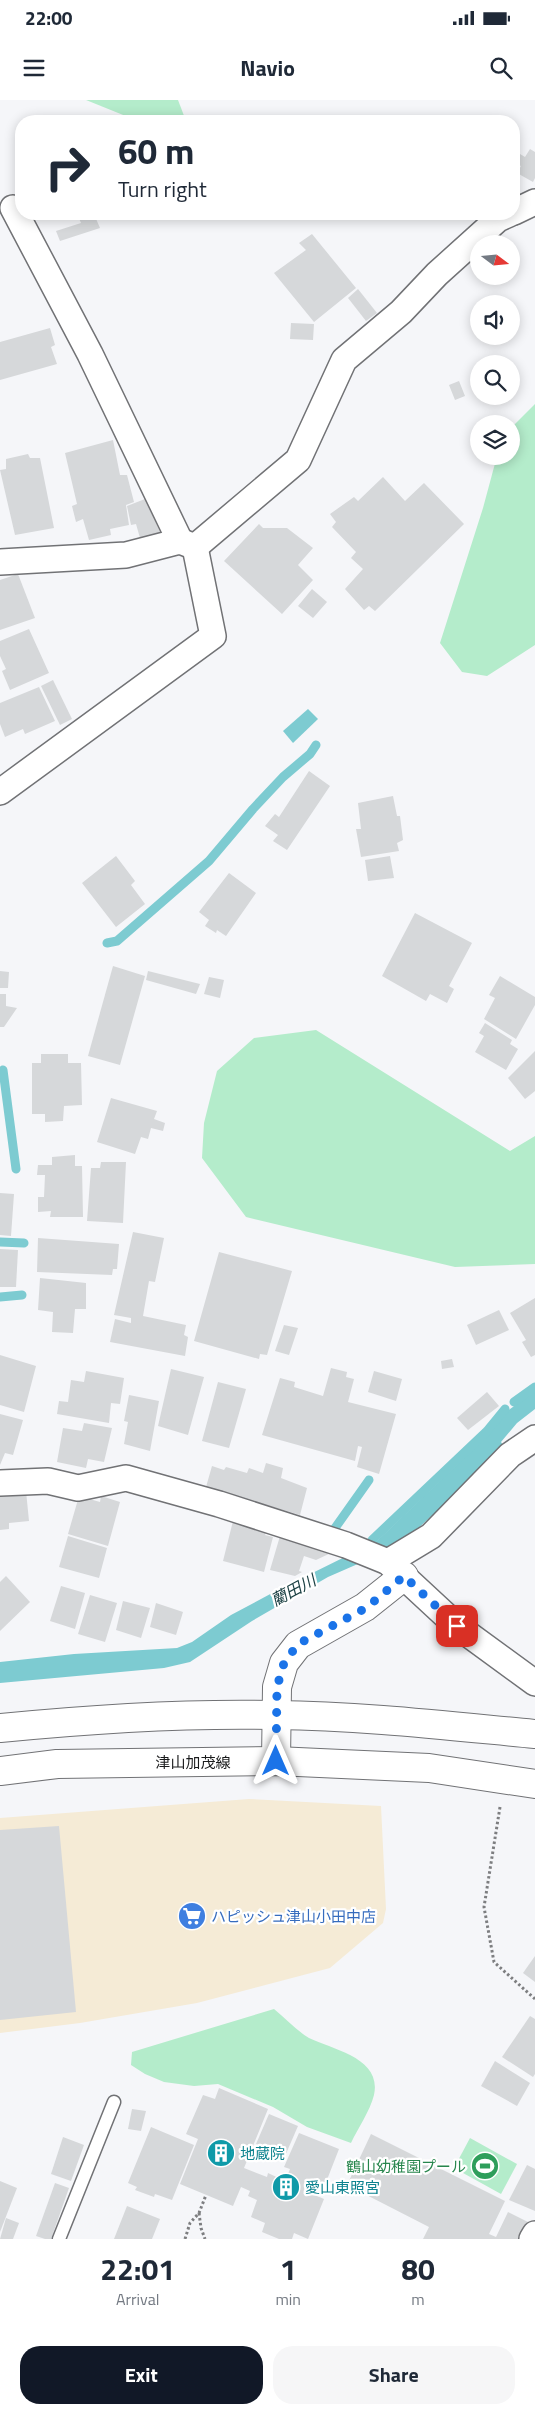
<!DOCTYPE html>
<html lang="en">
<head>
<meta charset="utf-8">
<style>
  body { margin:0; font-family:"Titillium Web","Noto Sans JP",sans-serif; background:#f6f6f7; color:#1f2937; height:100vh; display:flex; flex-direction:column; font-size:19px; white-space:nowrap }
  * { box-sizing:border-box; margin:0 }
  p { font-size:16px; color:#747a83 }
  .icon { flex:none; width:28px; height:28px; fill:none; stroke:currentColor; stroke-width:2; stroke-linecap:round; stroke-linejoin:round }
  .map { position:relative; height:2139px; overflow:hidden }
  .drawer { display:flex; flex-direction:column; background:#fff; flex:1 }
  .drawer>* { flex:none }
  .hud { position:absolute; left:15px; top:15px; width:505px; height:105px; border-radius:20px; box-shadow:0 2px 12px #0003; background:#fff; color:#1f2937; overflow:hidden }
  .needle { width:32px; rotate:106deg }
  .buttons { position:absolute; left:470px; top:135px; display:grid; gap:10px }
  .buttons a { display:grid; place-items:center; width:50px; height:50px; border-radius:50%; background:#fff; box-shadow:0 2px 12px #0003; font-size:25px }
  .pin { position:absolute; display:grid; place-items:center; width:42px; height:42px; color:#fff; margin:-21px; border-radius:10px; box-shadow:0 2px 8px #0006 }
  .me { position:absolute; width:55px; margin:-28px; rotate:0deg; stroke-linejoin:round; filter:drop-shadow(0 0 4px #0008) }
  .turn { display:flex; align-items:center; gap:18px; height:105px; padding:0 20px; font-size:22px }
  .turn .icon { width:65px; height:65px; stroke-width:2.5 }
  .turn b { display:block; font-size:35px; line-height:42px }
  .eta { display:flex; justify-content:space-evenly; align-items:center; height:85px; text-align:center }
  .eta b { font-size:30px; font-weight:700; line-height:35px }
  .cta { display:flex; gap:10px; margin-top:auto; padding:10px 20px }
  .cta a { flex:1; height:58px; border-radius:20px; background:#111827; color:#fff; font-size:20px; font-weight:700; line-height:58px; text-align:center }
  .cta a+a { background:#f6f6f7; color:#1f2937 }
  .status { display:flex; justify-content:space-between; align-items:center; height:35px; padding:0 25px; background:#fff; direction:ltr }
  .status svg { height:14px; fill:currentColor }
  header { display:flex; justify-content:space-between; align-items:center; height:65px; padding:0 20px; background:#fff; font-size:22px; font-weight:700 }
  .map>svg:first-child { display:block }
  .commercial { fill:#f5ebd6 }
  .green { fill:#b4eccb }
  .water { fill:#7dcbd1 }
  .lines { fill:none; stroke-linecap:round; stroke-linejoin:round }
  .stream { stroke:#7dcbd1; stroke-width:9 }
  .building { fill:#d6d8da }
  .lane-casing { stroke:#717275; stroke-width:15 }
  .street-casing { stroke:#717275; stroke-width:28 }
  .secondary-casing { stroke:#717275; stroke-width:30 }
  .primary-casing { stroke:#717275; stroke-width:30 }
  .path { stroke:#7d7e80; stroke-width:3; stroke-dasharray:2.5 2.5; stroke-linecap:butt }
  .lane { stroke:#fff; stroke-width:12 }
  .street { stroke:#fff; stroke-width:25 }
  .secondary { stroke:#fff; stroke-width:28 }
  .primary { stroke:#fff; stroke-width:28 }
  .route { stroke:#1a73e8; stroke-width:9; stroke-dasharray:0 16.2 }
  .labels { text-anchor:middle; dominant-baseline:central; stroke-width:4.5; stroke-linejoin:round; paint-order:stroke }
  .street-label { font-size:15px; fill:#1a1b1c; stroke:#fff }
  .shop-label { font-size:15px; fill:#366cbe; stroke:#fff; text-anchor:start }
  .culture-label { font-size:15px; fill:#0d838f; stroke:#fff; text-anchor:start }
  .leisure-label { font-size:15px; fill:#27864d; stroke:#fff; text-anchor:end }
  .water-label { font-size:16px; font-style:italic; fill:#1c4144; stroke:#fff }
</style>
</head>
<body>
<div class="status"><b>22:00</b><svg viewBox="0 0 49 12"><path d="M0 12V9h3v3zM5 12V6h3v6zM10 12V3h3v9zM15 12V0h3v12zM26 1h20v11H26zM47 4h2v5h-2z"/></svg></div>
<header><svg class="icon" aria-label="menu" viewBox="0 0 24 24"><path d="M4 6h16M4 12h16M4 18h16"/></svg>Navio<svg class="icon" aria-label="search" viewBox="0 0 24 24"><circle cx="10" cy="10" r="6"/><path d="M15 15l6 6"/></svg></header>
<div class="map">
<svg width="535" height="2139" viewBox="0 0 535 2139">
  <rect width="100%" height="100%" fill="#f5f6f9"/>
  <path class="commercial" d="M249,1699l132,7 5,103 -3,14 -53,45 -133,35 -117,20 -80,10v-215z"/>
  <g class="green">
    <path d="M86,0h92l8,21h-48z"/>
    <path d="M535,304v241l-48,31 -25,-4 -22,-29 43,-135 14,-52h14v-28z"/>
    <path d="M316,930l194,121 25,-15v128l-80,3 -209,-50 -44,-59 2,-35 13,-52 37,-33z"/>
    <path d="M274,1909c11,9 23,22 35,29 25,12 73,20 65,57 -4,16 -16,33 -23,48l-44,-16 -34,-20 -55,-23 -24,2 -30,-4 -19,-8 -14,-9 1,-13z"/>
    <path d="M470,2038l47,26 -16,30 -47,-26z"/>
  </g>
  <g class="water">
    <path d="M308,609l10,10 -25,24 -10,-12z"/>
    <path d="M535,1291v18l-18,14 -16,19 4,6 -106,98 -71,31 -76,44 -62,41 -26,6 -164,15v-21l74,-8 103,-6 15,-6 39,-27 43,-23 103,-51 111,-106 18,-23z"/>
  </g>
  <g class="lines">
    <g class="stream">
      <path d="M107,843l10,-2 92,-80 44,-52 30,-32 27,-23 6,-9"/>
      <path d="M3,970l13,99"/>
      <path d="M0,1142l24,1"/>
      <path d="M0,1197l22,-2"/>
      <path d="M514,1302l21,-15"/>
      <path d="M335,1428l34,-48"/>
      <path d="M372,1440l115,-109 18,-22"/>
    </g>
  </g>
  <g class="building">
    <path d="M530,49l5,3v26l-2,4 -16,-9 4,-7 -7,-3 6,-9 5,3z"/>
    <path d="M86,114h8l6,14 -40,13 -4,-10 25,-8 -3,-7z"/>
    <path d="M312,134l44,54 -42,34 -40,-49 32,-23 -7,-7z"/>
    <path d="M358,189l19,24 -11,8 -18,-23z"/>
    <path d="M291,223l23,1 -1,16 -23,-1z"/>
    <path d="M50,228l5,17 -4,2 6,17 -57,16v-38z"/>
    <path d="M459,281l6,15 -10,4 -6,-15z"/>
    <path d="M113,340l7,35h7l7,27 -8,3 3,20 -19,4 1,6 -22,5 -6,-21 -7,3 -4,-16 5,-2 -12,-51z"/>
    <path d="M28,354l2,4h10l14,70 -39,7 -15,-65 6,-1v-10z"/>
    <path d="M383,377l22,24 19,-18 40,41 -89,87 -6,-5 -5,4 -19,-21 18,-20 -12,-11 5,-6 -24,-25 4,-5 -6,-8 24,-17 4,4z"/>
    <path d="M145,399l16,35 -21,4 -4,-14 -5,1 -4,-19z"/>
    <path d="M259,424l4,4h24l26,20 -15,17 15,15 -31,34 -58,-53z"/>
    <path d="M18,474l17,44 -35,12v-50z"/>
    <path d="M312,489l15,13 -14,16 -15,-12z"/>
    <path d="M29,529l20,44 -39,17 -8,-19 4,-2 -6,-13v-15z"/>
    <path d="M53,580l19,39 -12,6 -19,-39z"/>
    <path d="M39,587l16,34 -30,13 -2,-5 -18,8 -5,-13v-21z"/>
    <path d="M309,671l21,15 -43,64 -14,-9 5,-6 -13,-9 10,-12 4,3z"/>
    <path d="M393,696l4,20h3l3,24 -6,3 2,8 -38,6 -5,-28h5l-3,-26z"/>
    <path d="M116,756l19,25 -4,4 14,19 -29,23 -34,-44z"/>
    <path d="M390,756l4,22 -26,3 -3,-21z"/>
    <path d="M229,773l27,20 -30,43 -9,-6 -1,3 -11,-7 4,-6 -10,-8z"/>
    <path d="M415,813l57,30 -23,43 5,3 -7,14 -17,-9 -4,7 -44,-25z"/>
    <path d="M113,866l32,10 -25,89 -32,-9z"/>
    <path d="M0,871l9,1 -1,16h-8z"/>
    <path d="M148,871l52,13 -4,10 -50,-14z"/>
    <path d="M500,876l35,21v8l-19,34 -32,-20 11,-21 -6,-3z"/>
    <path d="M209,877l15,3 -4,18 -16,-4z"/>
    <path d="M0,894h6v12l11,2 -13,19h-4z"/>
    <path d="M485,923l27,17 -2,4 8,5 -12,21 -31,-18 9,-16 -5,-3z"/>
    <path d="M535,951v40l-10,8 -17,-21z"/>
    <path d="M41,954h27v9h13l1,42 -18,1 -1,15 -18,1v-8h-13v-51h9z"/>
    <path d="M111,998l46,13 -3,8 11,4 -2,8 -12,-3 -3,11 -7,-2 -6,17 -38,-12z"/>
    <path d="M75,1055v11h7l1,51h-33l1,-6 -13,1v-15h6l1,-22h-8l1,-10h14v-8z"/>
    <path d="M101,1062h25l-3,61 -36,-2 4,-53h9z"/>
    <path d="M0,1093l14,1 -3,42 -11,-1z"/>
    <path d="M133,1132l31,6 -9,44 -6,-1 -6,35 43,9 -2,10 4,2 -3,19 -75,-14 5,-23 16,4v-5l-17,-3z"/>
    <path d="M38,1138l81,6 -2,25h-4l-1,6 -75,-3z"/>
    <path d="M0,1149l18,1 -2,37h-16z"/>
    <path d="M219,1152l73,19 -25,84 -7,-1 -1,5 -65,-18z"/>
    <path d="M40,1178l46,5v26h-11l-2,24 -21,-1 1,-20 -15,-2z"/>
    <path d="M535,1198v57l-4,2 -9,-15 4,-2 -16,-27z"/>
    <path d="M499,1210l10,20 -33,15 -9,-20z"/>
    <path d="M284,1225l14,3 -9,27 -14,-4z"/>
    <path d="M0,1255l36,11 -12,46 -24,-7z"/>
    <path d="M452,1259l2,8 -12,2 -1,-8z"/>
    <path d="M331,1268l16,4 -1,5 8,2 -6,23 48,12 -17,60 -22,-7 5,-20 -4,-1 -3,15 -93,-26 18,-57 15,4 -1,5 29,9z"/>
    <path d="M171,1269l33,8 -16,58 -30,-9z"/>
    <path d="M86,1271l38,7 -4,26 -9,-1 -2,20 -52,-9 2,-13 9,1 3,-22 13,2z"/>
    <path d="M374,1271l28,8 -6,22 -28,-9z"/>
    <path d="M218,1282l28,7 -17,59 -27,-7z"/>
    <path d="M487,1292l12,14 -31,24 -11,-12z"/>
    <path d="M129,1295l30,6 -9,50 -26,-7 4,-22 -4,-1z"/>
    <path d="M0,1314l23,6 -10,35 -8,-2 -5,12z"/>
    <path d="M84,1323l28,5 -8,34 -16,-3 -2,9 -29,-6 6,-34 19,3z"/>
    <path d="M266,1363l17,5 -2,10 26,10 -7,27 -94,-28 6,-21 12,4 2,-3 21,6 2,-5 14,5z"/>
    <path d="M26,1391l3,30 -20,2v6l-9,1v-37z"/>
    <path d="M79,1396l21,6 1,-6 19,6 -12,44 -40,-12z"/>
    <path d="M233,1421l34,9 -2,5 8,2 -9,35 -41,-11z"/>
    <path d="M68,1436l39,12 -8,30 -40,-11z"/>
    <path d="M280,1436l53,16 -17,8 -12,-4 -5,15 3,1 -7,4 -25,-6z"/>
    <path d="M6,1476l24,26 -30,29v-49z"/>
    <path d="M61,1486l24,7 -10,36 -25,-8z"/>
    <path d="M90,1495l27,8 -12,39 -27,-8z"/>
    <path d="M123,1501l27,7 -9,30 -25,-8z"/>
    <path d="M156,1503l27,9 -7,23 -26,-8z"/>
    <path d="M59,1726l17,186 -76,8v-190z"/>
    <path d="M535,1856v26l-12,-9z"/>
    <path d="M530,1916l5,3v55l-2,3 -31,-20z"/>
    <path d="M495,1961l35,22 -13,23 -36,-20z"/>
    <path d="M219,1988l49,21 -24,59 23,9 1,-4 17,8 5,-12 -6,-2 15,-34 40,16 -16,41 -12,-5 -3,7 16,7 -16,40 -14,-6 -2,6h-13l-17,-7 3,-9 -14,-6 6,-17 -9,-4 2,-5 -9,-4 -8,19 -53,-22 18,-45 -12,-5 17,-39 12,4z"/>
    <path d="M132,2009l14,2 -5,20 -13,-2z"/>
    <path d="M269,2014l29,12 -13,30 -29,-12z"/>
    <path d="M151,2027l43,18 -22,55 -17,-6 -1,3 -19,-7 2,-3 -9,-4z"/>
    <path d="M371,2034l134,67 -16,33 7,3 12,-25 20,10 -9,17h-96l6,-12 -82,-42z"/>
    <path d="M63,2037l21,8 -13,36 -20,-7z"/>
    <path d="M527,2065l8,4v42l-26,-11z"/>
    <path d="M0,2081l17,7 -17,44z"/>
    <path d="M55,2083l14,5 -18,51h-6l-9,-3z"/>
    <path d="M127,2106l33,13 -8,20h-38z"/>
    <path d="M6,2118l13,5 -6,16h-13z"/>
  </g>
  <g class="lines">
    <defs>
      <path id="lane" d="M59,2139l55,-137"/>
      <g id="street">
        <path d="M13,108l77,146 90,187"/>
        <path d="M514,112l21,-10"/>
        <path d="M195,447l103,-87 46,-100 57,-48 36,-38 61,-55 11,-5"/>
        <path d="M0,462l126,-7 54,-14 15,6"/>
        <path d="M0,692l213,-156 -18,-89"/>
        <path d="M0,1383l48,-2 30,7 48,-10 93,26 127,41 42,17 69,64 78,57"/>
        <path d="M388,1462l43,-26 79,-81 25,-17"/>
        <path d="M532,2139l3,-5"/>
      </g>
      <path id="secondary" d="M276,1661l1,-74 7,-24 14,-18 67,-38 39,-31"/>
      <g id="primary">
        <path d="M0,1628c91,-9 183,-15 275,-13 87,1 174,11 260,19"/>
        <path d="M0,1671l57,-7 219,-3 153,7 106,16"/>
      </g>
    </defs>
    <use href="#lane" class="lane-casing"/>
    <use href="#street" class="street-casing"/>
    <use href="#secondary" class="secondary-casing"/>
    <use href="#primary" class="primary-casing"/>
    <g class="path">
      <path d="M500,1707l-16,100 10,55 41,37"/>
      <path d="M199,2113l2,15 4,11"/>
      <path d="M185,2139l5,-16 9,-10 7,-18"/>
    </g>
    <use href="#lane" class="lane"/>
    <use href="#street" class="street"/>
    <use href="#secondary" class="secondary"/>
    <use href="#primary" class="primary"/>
  </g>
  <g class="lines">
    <path class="route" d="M276,1661l1,-74 7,-24 14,-19 68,-36 38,-32 53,50"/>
  </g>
  <defs>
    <symbol id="supermarket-disc" viewBox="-11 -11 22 22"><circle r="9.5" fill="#3f7fe0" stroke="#fff"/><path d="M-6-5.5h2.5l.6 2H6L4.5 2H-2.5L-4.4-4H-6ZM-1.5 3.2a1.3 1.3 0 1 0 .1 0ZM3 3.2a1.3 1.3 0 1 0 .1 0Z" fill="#fff"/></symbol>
    <symbol id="building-disc" viewBox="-11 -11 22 22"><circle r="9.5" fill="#0f9aa8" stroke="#fff"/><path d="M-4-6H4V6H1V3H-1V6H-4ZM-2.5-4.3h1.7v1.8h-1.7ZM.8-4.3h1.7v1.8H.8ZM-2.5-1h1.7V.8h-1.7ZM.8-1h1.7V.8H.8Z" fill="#fff"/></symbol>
    <symbol id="stadium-disc" viewBox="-11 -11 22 22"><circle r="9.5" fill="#2e9e5b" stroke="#fff"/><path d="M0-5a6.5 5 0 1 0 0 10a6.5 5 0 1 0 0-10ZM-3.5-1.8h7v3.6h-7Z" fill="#fff"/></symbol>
  </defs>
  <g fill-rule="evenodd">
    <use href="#supermarket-disc" x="176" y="1800" width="32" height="32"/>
    <use href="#building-disc" x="205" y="2037" width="32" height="32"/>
    <use href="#stadium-disc" x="469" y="2050" width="32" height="32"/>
    <use href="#building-disc" x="270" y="2071" width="32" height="32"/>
  </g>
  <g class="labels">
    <g class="street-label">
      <text x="193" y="1662">津山加茂線</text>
    </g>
    <g class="shop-label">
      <text x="211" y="1816">ハピッシュ津山小田中店</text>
    </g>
    <g class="culture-label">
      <text x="240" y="2053">地蔵院</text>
      <text x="305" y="2087">愛山東照宮</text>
    </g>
    <g class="leisure-label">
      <text x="466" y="2066">鶴山幼稚園プール</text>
    </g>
    <g class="water-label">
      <text transform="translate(293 1490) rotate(-28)">藺田川</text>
    </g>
  </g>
</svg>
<div class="buttons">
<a><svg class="needle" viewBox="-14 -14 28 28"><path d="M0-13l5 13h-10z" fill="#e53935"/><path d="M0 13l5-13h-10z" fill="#747a83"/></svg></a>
<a><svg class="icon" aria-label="sound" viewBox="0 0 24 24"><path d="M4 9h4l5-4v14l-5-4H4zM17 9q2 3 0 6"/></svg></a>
<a><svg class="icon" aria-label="search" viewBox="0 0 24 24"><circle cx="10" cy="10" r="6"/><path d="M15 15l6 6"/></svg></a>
<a><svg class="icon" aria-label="layers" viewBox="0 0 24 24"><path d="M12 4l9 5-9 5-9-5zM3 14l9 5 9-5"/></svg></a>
</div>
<div class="pin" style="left:457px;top:1526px;background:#d93025"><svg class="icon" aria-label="arrive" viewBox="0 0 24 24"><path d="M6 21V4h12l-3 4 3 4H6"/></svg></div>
<svg class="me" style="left:276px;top:1661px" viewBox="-20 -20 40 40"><path d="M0-17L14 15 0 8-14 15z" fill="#1a73e8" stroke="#fff" stroke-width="4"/></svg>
<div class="hud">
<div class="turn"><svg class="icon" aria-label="right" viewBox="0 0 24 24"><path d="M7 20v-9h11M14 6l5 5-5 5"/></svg><div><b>60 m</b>Turn right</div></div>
</div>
</div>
<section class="drawer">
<div class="eta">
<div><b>22:01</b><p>Arrival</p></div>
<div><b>1</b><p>min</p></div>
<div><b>80</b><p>m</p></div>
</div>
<div class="cta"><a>Exit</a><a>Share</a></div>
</section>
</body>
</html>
